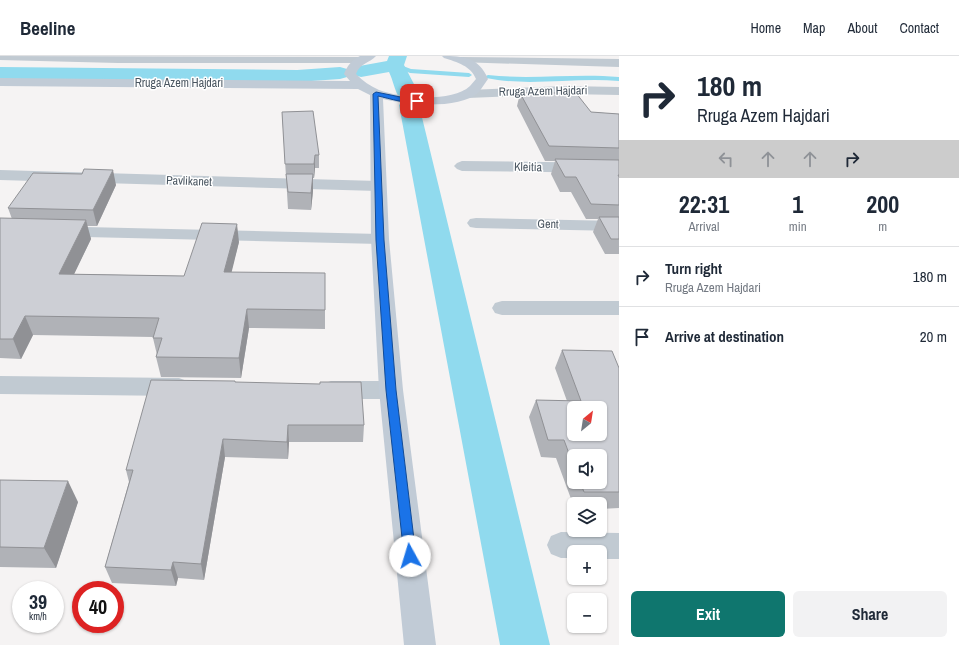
<!DOCTYPE html>
<html lang="en">
<head>
<meta charset="utf-8">
<style>
  body { margin:0; font-family:"Archivo Narrow",sans-serif; background:#f2f2f3; color:#1f2937; height:100vh; display:flex; flex-direction:column; font-size:15px; white-space:nowrap }
  * { box-sizing:border-box; margin:0 }
  p { font-size:13px; color:#747a83 }
  .icon { flex:none; width:22px; height:22px; fill:none; stroke:currentColor; stroke-width:2; stroke-linecap:round; stroke-linejoin:round }
  .map { position:relative; flex:1; overflow:hidden }
  .sheet { display:flex; flex-direction:column; background:#fff; width:340px }
  .sheet>* { flex:none }
  .guide { background:#fff; color:#1f2937; overflow:hidden }
  .needle { width:26px; rotate:30deg }
  .tools { position:absolute; left:567px; top:345px; display:grid; gap:8px }
  .tools a { display:grid; place-items:center; width:40px; height:40px; border-radius:6px; background:#fff; box-shadow:0 1px 3px #0004; font-size:20px }
  .speed { position:absolute; left:12px; top:525px; display:flex; gap:8px; font-size:20px; font-weight:700; text-align:center }
  .speed>* { display:grid; place-content:center; width:52px; height:52px; border-radius:50%; background:#fff; box-shadow:0 1px 3px #0004; line-height:1 }
  .speed small { font-size:10px; font-weight:400 }
  .speed .limit { border:6px solid #d22; background:#fff; color:#111 }
  .pin { position:absolute; display:grid; place-items:center; width:34px; height:34px; color:#fff; margin:-17px; border-radius:8px; box-shadow:0 2px 6px #0006 }
  .me { position:absolute; width:44px; margin:-22px; rotate:354deg; stroke-linejoin:round; filter:drop-shadow(0 0 3px #0008) }
  .turn { display:flex; align-items:center; gap:14px; height:84px; padding:0 12px; font-size:18px }
  .turn .icon { width:52px; height:52px; stroke-width:2.5 }
  .turn b { display:block; font-size:28px; line-height:34px }
  .lanes { display:flex; align-items:center; height:38px; padding:0 12px; background:#0003; justify-content:center; gap:20px; direction:ltr }
  .lanes .off { opacity:.35 }
  .eta { display:flex; justify-content:space-evenly; align-items:center; height:68px; text-align:center }
  .eta b { font-size:24px; font-weight:700; line-height:28px }
  .action { display:flex; gap:8px; margin-top:auto; padding:8px 12px }
  .action a { flex:1; height:46px; border-radius:6px; background:#0f766e; color:#fff; font-size:16px; font-weight:700; line-height:46px; text-align:center }
  .action a+a { background:#f2f2f3; color:#1f2937 }
  ul { padding:0; list-style:none }
  li { display:flex; align-items:center; gap:12px; height:60px; padding:0 12px; border-top:1px solid #e0e1e3 }
  li div { flex:1 }
  li b { display:block; font-size:15px }
  li em { font-style:normal }
  header { display:flex; align-items:center; gap:24px; box-sizing:border-box; height:56px; padding:0 20px; background:#fff; border-bottom:1px solid #e0e1e3 }
  header strong { font-size:19px }
  nav { display:flex; gap:22px; margin-inline-start:auto; font-size:14px }
  main { display:flex; flex:1; min-height:0 }
  .map>svg:first-child { display:block }
  .lines { fill:none; stroke-linecap:round; stroke-linejoin:round }
  .stream { fill:#90daee; fill-rule:evenodd }
  .canal { fill:#90daee; fill-rule:evenodd }
  .street { fill:#c1cad2; fill-rule:evenodd }
  .secondary { fill:#c1cbd6; fill-rule:evenodd }
  .wall { fill:#b0b2b7; fill-rule:evenodd }
  .shaded-wall { fill:#909195 }
  .building { fill:#cdcfd5; stroke:#909195; fill-rule:evenodd }
  .route { fill:#1a73e8; stroke:#114b97 }
  .labels { text-anchor:middle; dominant-baseline:central; stroke-width:3; stroke-linejoin:round; paint-order:stroke }
  .far-street-label { font-size:12px; fill:#4a5661; stroke:#fff }
</style>
</head>
<body>
<header>
<strong>Beeline</strong>
<nav><a>Home</a><a>Map</a><a>About</a><a>Contact</a></nav>
</header>
<main>
<div class="map">
<svg width="619" height="589" viewBox="0 0 619 589">
  <rect width="100%" height="100%" fill="#f5f3f3"/>
  <g class="lines">
    <g class="stream">
      <path d="M395,7l16,6 58,4 3,2 -3,2 -59,-4 -17,-7 -1,-1z"/>
      <path d="M488,19c44,5 87,-2 131,2v4c-44,-4 -90,6 -133,-3v-2z"/>
    </g>
    <g class="canal">
      <path d="M389,0h18l-3,9 11,21 2,9 -5,5 4,1 3,4 131,540h-50l-101,-540 5,-5 -4,-1c-5,-7 -7,-19 -11,-27l-28,5 -7,-2 -2,-4 2,-4 33,-6z"/>
      <path d="M0,11l297,3 43,-3 7,2 2,4 -2,4 -7,2 -43,3 -297,-3z"/>
    </g>
    <g class="street">
      <path d="M0,0l360,1 4,1 2,2 -2,2 -4,1h-242l-118,-3z"/>
      <path d="M461,1l158,2v8l-162,-5 -2,-2 2,-2z"/>
      <path d="M566,30l53,1v8l-53,-1 -98,4 -5,-1 -1,-3 1,-3 5,-1z"/>
      <path d="M462,105l157,2v10l-157,-2 -5,-2 -3,-3 3,-3z"/>
      <path d="M0,114l378,11 6,2 2,3 -2,3 -6,2 -378,-11z"/>
      <path d="M476,162l143,3v10l-143,-3 -6,-1 -3,-4 3,-4z"/>
      <path d="M0,169l380,9 6,1 3,4 -3,4 -6,1 -380,-9z"/>
      <path d="M502,245h117v14h-117l-7,-2 -3,-5 3,-5z"/>
      <path d="M0,320l179,2 8,3 4,6 -4,6 -8,3 -179,-2z"/>
      <path d="M331,325h60l8,3 4,6 -4,6 -8,3h-60l-8,-3 -4,-6 4,-6z"/>
      <path d="M561,476l58,1v26h-19v-7h-26v6h-13l-10,-4 -4,-9 4,-9z"/>
    </g>
    <path class="secondary" d="M360,0h16c-6,7 -16,7 -20,18 7,7 14,12 23,16 21,8 73,13 91,-4 2,-2 4,-5 6,-7 -5,-13 -19,-17 -32,-21l-2,-2c21,0 37,1 46,23 -3,4 -6,9 -9,13 -19,18 -73,13 -96,7l6,140 14,151 33,255h-32l-25,-255 -8,-151 -1,-144 -12,-6 -358,-3v-8l350,3 -6,-7c3,-8 8,-14 16,-18z"/>
  </g>
  <g class="wall">
    <path d="M520,37l71,19 28,2v140h-14l-12,-22 5,-13h-12l-15,-27h-11l-9,-18 4,-13h-10l-28,-55z"/>
    <path d="M282,56l37,43v13h-4l-1,10h-1v13l-2,19 -23,-1z"/>
    <path d="M116,129l-19,41h-10l4,13 -17,35 110,2 55,-34 -8,30 94,38v19l-76,-1 -8,50 -80,-1 -5,-20 1,-2 -4,-17v-1l-120,-2 -12,24 -21,-1v-140l12,1 -4,-11z"/>
    <path d="M562,294l57,18v140l-19,1v-5h-26v3l-18,-49 -15,-1 -12,-40 7,-17 31,1 -12,-33zM574,400l26,26h-26z"/>
    <path d="M236,326l128,43 -1,17h-74l-1,17 -63,-2 -21,123 -26,-2 -2,8 -64,-3 -7,-16 24,-85 -3,-12z"/>
    <path d="M0,424l78,22 -22,66 -56,-1z"/>
  </g>
  <g class="shaded-wall">
    <path d="M315,99v13l-1,10v-14z"/>
    <path d="M113,114l3,15 -19,41 -4,-16z"/>
    <path d="M313,118v17l-2,19v-17z"/>
    <path d="M86,164l5,19 -26,54 -6,-19z"/>
    <path d="M237,168l2,18 -12,49 -3,-19z"/>
    <path d="M247,253l2,19 -8,50 -2,-20z"/>
    <path d="M25,260l8,19 -12,24 -8,-20z"/>
    <path d="M288,369l1,17 -1,17 -1,-17z"/>
    <path d="M223,383l2,18 -21,123 -3,-16z"/>
    <path d="M68,425l10,21 -22,66 -12,-20z"/>
    <path d="M173,506l5,16 -2,8 -5,-16z"/>
  </g>
  <g class="building">
    <path d="M520,37h56l15,19 28,2v34l-70,-2z"/>
    <path d="M313,55l6,44h-4l-1,9h-29l-3,-52z"/>
    <path d="M555,103l64,1v15h-1l1,2v28l-28,-1 -15,-27h-11z"/>
    <path d="M84,113l29,1 -20,40 -85,-2 25,-35 49,1z"/>
    <path d="M286,118h27l-2,19 -23,-1z"/>
    <path d="M599,161h20v22h-8z"/>
    <path d="M0,162l86,2 -27,54 125,2 18,-53 35,1 -13,48 101,1v37l-78,-1 -8,49 -83,-1 6,-19h-9l6,-20 -134,-2 -12,23h-13z"/>
    <path d="M562,294l50,1 7,17v124h-35l-4,-10h20v-26h-26v11l-10,-27h-16l-12,-40 45,1zM574,352h26v26h-26z"/>
    <path d="M151,324l84,1v1l85,2v-2h41l3,43h-76l-1,17 -64,-3 -22,125 -28,-2 -2,8 -66,-3 28,-97h-7z"/>
    <path d="M0,424l68,1 -24,67 -44,-1z"/>
  </g>
  <path class="route" d="M376,36l44,9c-8,5 -32,-3 -42,-5l6,144 12,150 20,166 -2,4 -4,1 -5,-1 -1,-4 -18,-166 -10,-150 -3,-146z"/>
  <g class="labels">
    <g class="far-street-label">
      <text x="179" y="27">Rruga Azem Hajdari</text>
      <text transform="translate(543 35) rotate(-1)">Rruga Azem Hajdari</text>
      <text transform="translate(528 111) rotate(1)">Kleitia</text>
      <text transform="translate(189 125) rotate(2)">Pavlikanet</text>
      <text transform="translate(548 168) rotate(1)">Gent</text>
    </g>
  </g>
</svg>
<div class="tools">
<a><svg class="needle" viewBox="-14 -14 28 28"><path d="M0-13l5 13h-10z" fill="#e53935"/><path d="M0 13l5-13h-10z" fill="#747a83"/></svg></a>
<a><svg class="icon" aria-label="sound" viewBox="0 0 24 24"><path d="M4 9h4l5-4v14l-5-4H4zM17 9q2 3 0 6"/></svg></a>
<a><svg class="icon" aria-label="layers" viewBox="0 0 24 24"><path d="M12 4l9 5-9 5-9-5zM3 14l9 5 9-5"/></svg></a>
<a>+</a>
<a>−</a>
</div>
<div class="speed"><div>39<small>km/h</small></div><div class="limit">40</div></div>
<div class="pin" style="left:417px;top:45px;background:#d93025"><svg class="icon" aria-label="arrive" viewBox="0 0 24 24"><path d="M6 21V4h12l-3 4 3 4H6"/></svg></div>
<svg class="me" style="left:410px;top:500px" viewBox="-20 -20 40 40"><circle r="19" fill="#fff"/><path d="M0-13L10 11 0 6-10 11z" fill="#1a73e8"/></svg>
</div>
<section class="sheet">
<div class="guide">
<div class="turn"><svg class="icon" aria-label="right" viewBox="0 0 24 24"><path d="M7 20v-9h11M14 6l5 5-5 5"/></svg><div><b>180 m</b>Rruga Azem Hajdari</div></div>
<div class="lanes"><svg class="icon off" aria-label="left" viewBox="0 0 24 24"><path d="M17 20v-9H6M10 6l-5 5 5 5"/></svg><svg class="icon off" aria-label="ahead" viewBox="0 0 24 24"><path d="M12 20V5M6 11l6-6 6 6"/></svg><svg class="icon off" aria-label="ahead" viewBox="0 0 24 24"><path d="M12 20V5M6 11l6-6 6 6"/></svg><svg class="icon" aria-label="right" viewBox="0 0 24 24"><path d="M7 20v-9h11M14 6l5 5-5 5"/></svg></div>
</div>
<div class="eta">
<div><b>22:31</b><p>Arrival</p></div>
<div><b>1</b><p>min</p></div>
<div><b>200</b><p>m</p></div>
</div>
<ul>
<li><svg class="icon" aria-label="right" viewBox="0 0 24 24"><path d="M7 20v-9h11M14 6l5 5-5 5"/></svg><div><b>Turn right</b><p>Rruga Azem Hajdari</p></div><em>180 m</em></li>
<li><svg class="icon" aria-label="arrive" viewBox="0 0 24 24"><path d="M6 21V4h12l-3 4 3 4H6"/></svg><div><b>Arrive at destination</b></div><em>20 m</em></li>
</ul>
<div class="action"><a>Exit</a><a>Share</a></div>
</section>
</main>
</body>
</html>
